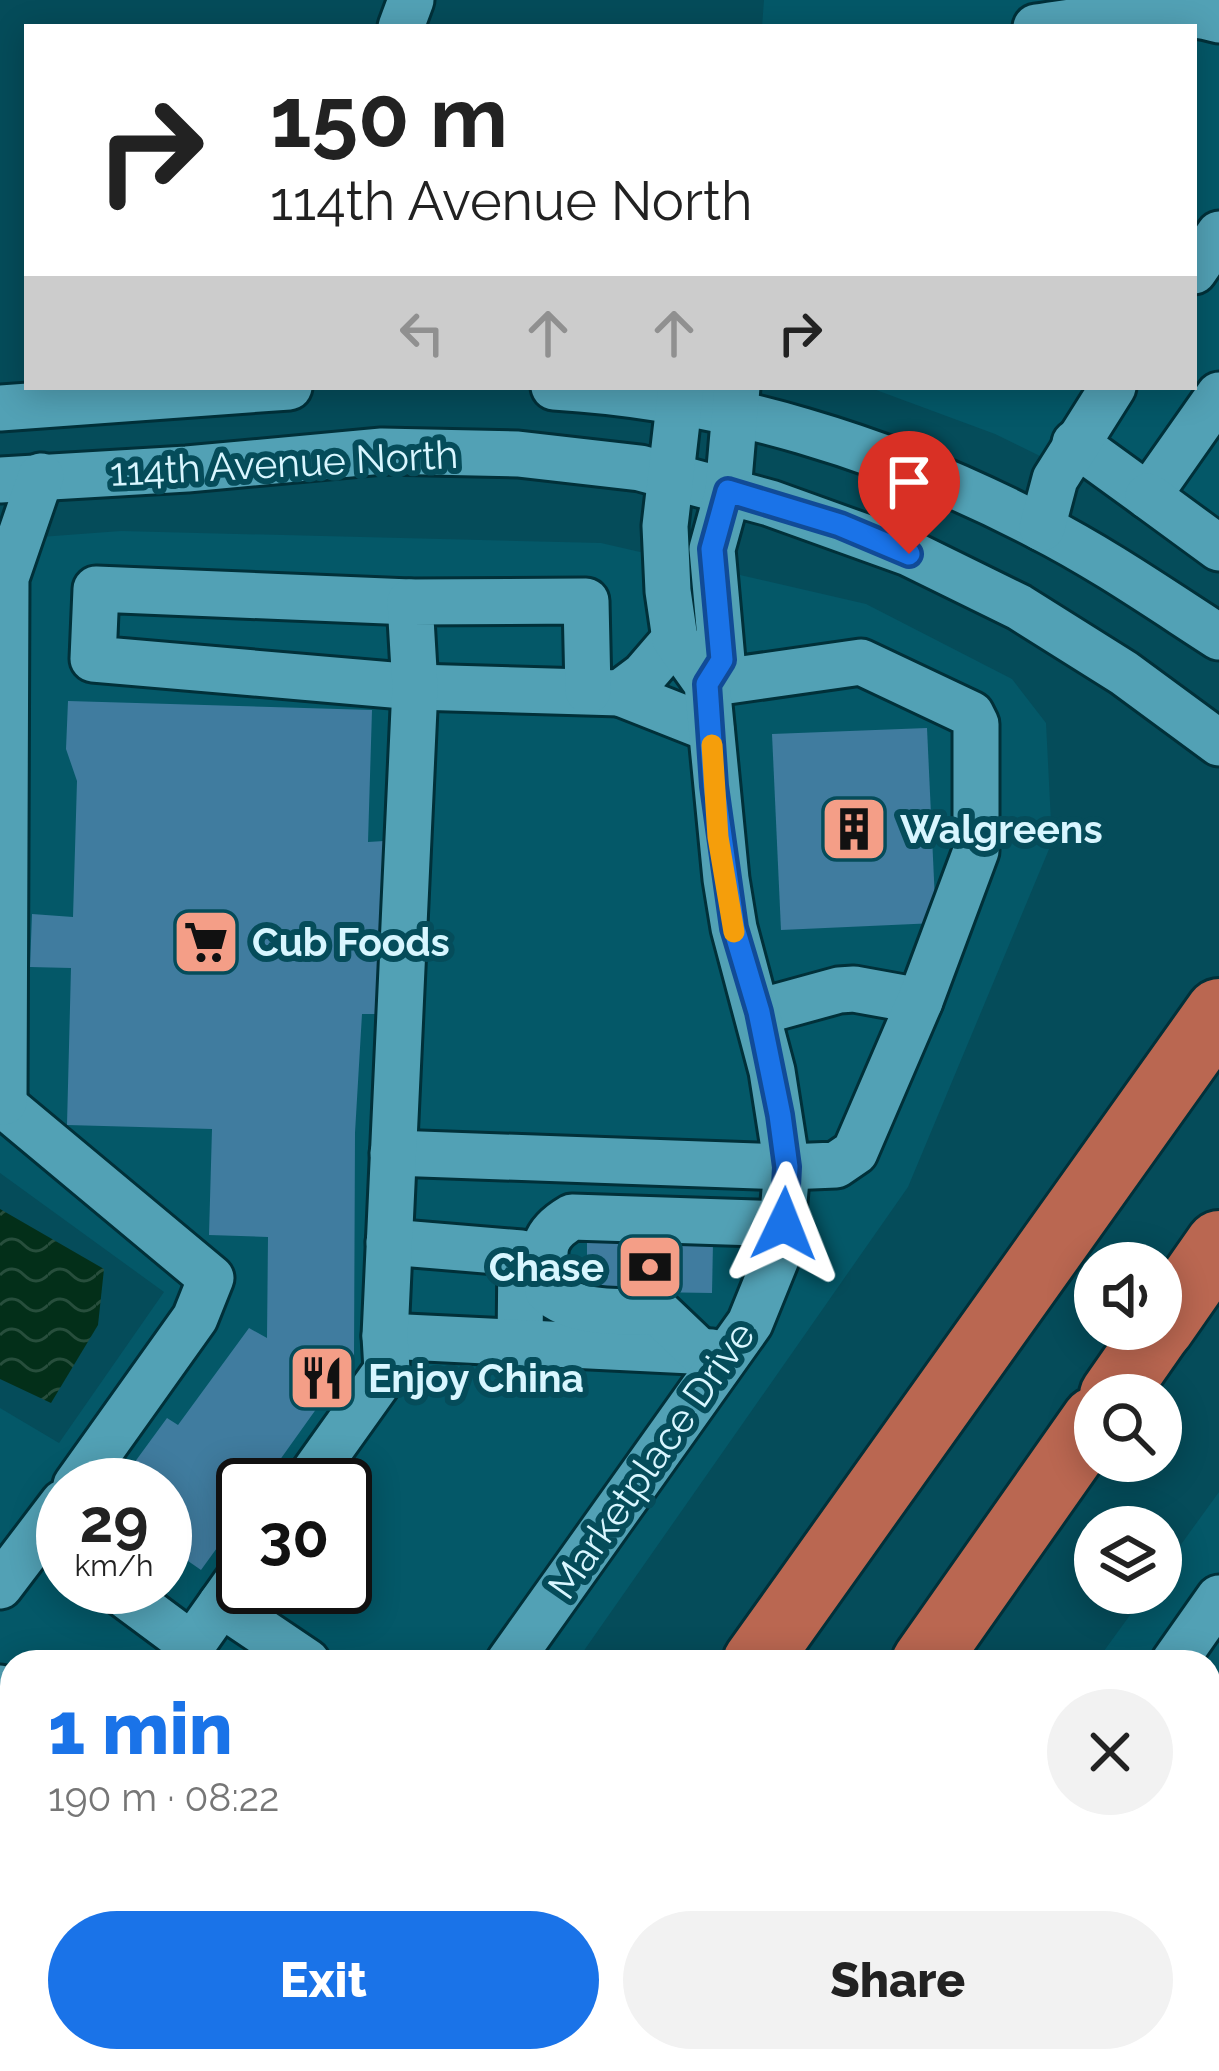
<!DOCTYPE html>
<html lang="en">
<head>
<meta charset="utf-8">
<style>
  body { margin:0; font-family:Raleway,sans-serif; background:#f2f2f2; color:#222; height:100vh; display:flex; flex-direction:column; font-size:45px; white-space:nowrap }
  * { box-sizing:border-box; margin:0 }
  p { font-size:39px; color:#767676 }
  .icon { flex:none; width:66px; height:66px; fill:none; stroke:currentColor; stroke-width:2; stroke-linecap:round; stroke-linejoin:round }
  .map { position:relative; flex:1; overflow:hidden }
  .details { position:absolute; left:0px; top:1650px; width:1221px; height:423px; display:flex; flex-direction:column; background:#fff; border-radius:36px 36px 0 0; box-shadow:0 6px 30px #0003 }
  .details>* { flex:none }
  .top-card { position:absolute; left:24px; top:24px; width:1173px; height:366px; border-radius:0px; box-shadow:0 6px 30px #0003; background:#fff; color:#222; overflow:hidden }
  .tools { position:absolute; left:1074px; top:1242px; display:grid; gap:24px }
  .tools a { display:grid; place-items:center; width:108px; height:108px; border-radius:50%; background:#fff; box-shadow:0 6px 30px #0003; font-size:60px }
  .speed { position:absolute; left:36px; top:1458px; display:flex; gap:24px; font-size:60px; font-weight:700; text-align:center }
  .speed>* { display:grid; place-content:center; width:156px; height:156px; border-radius:50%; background:#fff; box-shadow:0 6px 30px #0003; line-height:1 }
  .speed small { font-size:30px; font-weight:400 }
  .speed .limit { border:6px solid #111; border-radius:18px; background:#fff; color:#111 }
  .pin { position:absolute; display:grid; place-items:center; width:102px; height:102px; color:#fff; margin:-123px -51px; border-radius:50% 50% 50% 0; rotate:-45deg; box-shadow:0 0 12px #0007 }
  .pin .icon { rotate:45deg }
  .me { position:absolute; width:132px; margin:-66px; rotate:2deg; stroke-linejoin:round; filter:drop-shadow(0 0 9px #0008) }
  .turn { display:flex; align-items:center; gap:42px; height:252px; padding:0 48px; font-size:54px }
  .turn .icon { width:156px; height:156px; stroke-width:2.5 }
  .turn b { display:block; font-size:84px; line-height:102px }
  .lanes { display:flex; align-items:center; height:114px; padding:0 48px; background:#0003; justify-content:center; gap:60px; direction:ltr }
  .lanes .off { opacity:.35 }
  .round { display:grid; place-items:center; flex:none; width:126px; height:126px; border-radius:63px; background:#f2f2f2 }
  .headline { display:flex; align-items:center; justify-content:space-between; height:204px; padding:0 48px }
  h1 { font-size:72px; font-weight:800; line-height:90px; color:#1a73e8 }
  .button { display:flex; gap:24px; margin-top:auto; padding:24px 48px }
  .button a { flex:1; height:138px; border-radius:72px; background:#1a73e8; color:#fff; font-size:48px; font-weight:800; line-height:138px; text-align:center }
  .button a+a { background:#f2f2f2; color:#222 }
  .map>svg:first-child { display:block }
  .built { fill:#045868; fill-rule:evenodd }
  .water { fill:url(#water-waves) }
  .building { fill:#407c9f }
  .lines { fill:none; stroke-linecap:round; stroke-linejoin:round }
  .minor-casing { stroke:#013039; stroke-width:51 }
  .highway-casing { stroke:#013039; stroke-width:72 }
  .minor { stroke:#52a1b5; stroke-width:45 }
  .highway { stroke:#ba6751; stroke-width:66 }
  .route-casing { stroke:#114b97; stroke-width:30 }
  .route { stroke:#1a73e8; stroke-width:21 }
  .slow { stroke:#f59e0b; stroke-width:21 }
  .labels { text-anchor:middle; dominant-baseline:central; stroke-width:12; stroke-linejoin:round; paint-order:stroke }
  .street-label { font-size:39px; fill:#d8f6ff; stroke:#054c5a }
  .poi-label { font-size:39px; font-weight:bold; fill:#d8f6ff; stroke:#054c5a; text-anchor:start }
</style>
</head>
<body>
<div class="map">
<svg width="1219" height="2071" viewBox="0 0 1219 2071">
  <defs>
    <pattern id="water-waves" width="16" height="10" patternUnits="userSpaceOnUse" patternTransform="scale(3)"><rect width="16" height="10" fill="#032f19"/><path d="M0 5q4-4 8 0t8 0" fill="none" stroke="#274e3c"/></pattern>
  </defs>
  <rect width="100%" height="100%" fill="#054c5a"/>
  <g class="built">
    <path d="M764,0h455v569l-120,-84 -104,-51 -127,-47h326v-360h-432z"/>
    <path d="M121,531l480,12 265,61 146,75 34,44 6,119 -144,345 -332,475h-564v399h417l-7,10h-422v-663l59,35 105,-151 -164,-119v-633zM63,1485h102v102h-102zM243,1485h102v102h-102z"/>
    <path d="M1219,1492v579h-487l7,-10h470v-399h-113l50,-69h15v-21z"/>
  </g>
  <path class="water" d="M0,1209l104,60 -6,56 -47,78 -51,-24z"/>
  <g class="building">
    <path d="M68,701l304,9 -4,132 16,-1 -7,173h-15l-7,119 -1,223 -92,129h-19v27l-42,58 -36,-25v-60h-47l49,-67 11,7 71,-97 18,10 1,-101 -59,-2 3,-106 -145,-4 4,-157 -41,-1 2,-53 41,3 4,-136 -11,-32z"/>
    <path d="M927,728l9,195 -155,7 -9,-196z"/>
    <path d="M587,1241l126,2 -1,50 -125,-2z"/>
    <path d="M1219,1708v71l-10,-7v-50z"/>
    <path d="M0,1976l12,9v76h94l-7,10h-99z"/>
  </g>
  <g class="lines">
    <defs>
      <g id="minor">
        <path d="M401,27l10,-27"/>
        <path d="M1036,27c57,-7 126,-24 183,-7"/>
        <path d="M1194,271l25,-37"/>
        <path d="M554,387c168,10 335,61 484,139 63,32 122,73 181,111"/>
        <path d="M0,408l289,-21"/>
        <path d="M1075,443l73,53 71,-101"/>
        <path d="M0,480l187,-11 195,-18 136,3 122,14 130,35 139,50 110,54 105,66 95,70"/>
        <path d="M1148,496l71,52"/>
        <path d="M1042,528l13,-49 58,-92"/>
        <path d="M410,602l-314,-13 -3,70 322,28 205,6"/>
        <path d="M675,639l-31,36 -24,18 91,36"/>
        <path d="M707,684l15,-24 -10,-111 16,-58 9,-104"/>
        <path d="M759,1012l80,-22 15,-1 66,12"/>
        <path d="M0,1102l211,176 -16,40 -119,167"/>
        <path d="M4,1102l2,-524 35,-102"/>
        <path d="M393,1153l394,14 49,-2 19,-13 65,-151 56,-150v-127l-5,-10 -110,-52 -154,22"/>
        <path d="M389,1242l132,11 -1,92"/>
        <path d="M385,1336l327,16"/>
        <path d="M700,1352l-42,-40c-36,-1 -82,4 -110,-21 -3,-37 -12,-53 24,-74l212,7"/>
        <path d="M305,1485l82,-115 -2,-34 30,-649 -5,-85 176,-1 2,90"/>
        <path d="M0,1586l63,-83"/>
        <path d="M114,1587l78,58"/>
        <path d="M221,1604l86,58"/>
        <path d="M180,1662l63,-89"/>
        <path d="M509,1662l241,-339 30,-74 7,-82 -15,-96 -38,-143 -8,-49 -19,-195 -32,-45 -7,-48 -3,-65 16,-139"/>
        <path d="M1174,1662l45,-64"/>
        <path d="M0,1688l12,9"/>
        <path d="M1209,1816l10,7"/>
        <path d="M0,1938l12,-7"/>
        <path d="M194,2071l7,-10"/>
        <path d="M886,2071l7,-10"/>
      </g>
      <g id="highway">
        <path d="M1161,1327l58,-83"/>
        <path d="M1113,1395l46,-66"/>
        <path d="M756,1662l463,-650"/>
        <path d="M925,1662l170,-242"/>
        <path d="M466,2071l7,-10"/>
        <path d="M636,2071l7,-10"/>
      </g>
    </defs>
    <use href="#minor" class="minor-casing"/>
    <use href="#highway" class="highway-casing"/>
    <use href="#minor" class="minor"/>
    <use href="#highway" class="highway"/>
  </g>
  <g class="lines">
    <defs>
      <path id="route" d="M784,1224l3,-57 -7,-52 -21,-103 -25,-84 -20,-142 -7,-102 15,-24 -10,-111 16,-58 112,34 69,29"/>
    </defs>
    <use href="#route" class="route-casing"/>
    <use href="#route" class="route"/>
    <path class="slow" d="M712,745l6,92 16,95"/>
  </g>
  <defs>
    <symbol id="building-square" viewBox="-11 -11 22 22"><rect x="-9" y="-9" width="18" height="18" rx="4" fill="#f49e87" stroke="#054c5a"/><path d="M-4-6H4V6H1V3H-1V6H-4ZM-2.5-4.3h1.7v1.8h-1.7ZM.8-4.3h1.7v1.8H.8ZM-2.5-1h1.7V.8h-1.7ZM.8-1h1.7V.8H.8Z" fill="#111"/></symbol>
    <symbol id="supermarket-square" viewBox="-11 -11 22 22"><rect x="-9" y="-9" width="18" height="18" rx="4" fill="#f49e87" stroke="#054c5a"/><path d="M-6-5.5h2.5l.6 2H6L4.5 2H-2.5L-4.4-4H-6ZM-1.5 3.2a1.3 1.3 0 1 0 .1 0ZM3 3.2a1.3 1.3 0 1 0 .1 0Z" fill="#111"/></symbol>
    <symbol id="bank-square" viewBox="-11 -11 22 22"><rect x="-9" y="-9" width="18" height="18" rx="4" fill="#f49e87" stroke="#054c5a"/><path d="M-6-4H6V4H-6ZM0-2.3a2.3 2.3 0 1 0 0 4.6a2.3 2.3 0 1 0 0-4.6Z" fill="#111"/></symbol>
    <symbol id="restaurant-square" viewBox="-11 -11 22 22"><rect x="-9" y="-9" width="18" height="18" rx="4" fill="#f49e87" stroke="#054c5a"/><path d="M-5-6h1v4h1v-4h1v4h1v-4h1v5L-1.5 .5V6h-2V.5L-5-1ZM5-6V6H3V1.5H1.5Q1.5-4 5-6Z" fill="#111"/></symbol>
  </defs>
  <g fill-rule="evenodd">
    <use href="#building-square" x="816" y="791" width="76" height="76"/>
    <use href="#supermarket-square" x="168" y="904" width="76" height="76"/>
    <use href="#bank-square" x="612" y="1229" width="76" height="76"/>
    <use href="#restaurant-square" x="284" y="1340" width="76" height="76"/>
  </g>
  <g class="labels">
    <g class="street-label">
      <text transform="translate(284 463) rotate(-3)">114th Avenue North</text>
      <text transform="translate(651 1460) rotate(-55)">Marketplace Drive</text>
    </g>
    <g class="poi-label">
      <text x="900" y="829">Walgreens</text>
      <text x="252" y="942">Cub Foods</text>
      <text x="604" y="1267" text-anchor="end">Chase</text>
      <text x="368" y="1378">Enjoy China</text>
    </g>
  </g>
</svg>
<div class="tools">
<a><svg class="icon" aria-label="sound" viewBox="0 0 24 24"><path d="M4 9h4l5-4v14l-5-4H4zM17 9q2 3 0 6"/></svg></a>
<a><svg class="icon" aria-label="search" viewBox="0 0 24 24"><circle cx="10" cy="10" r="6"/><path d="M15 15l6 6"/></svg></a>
<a><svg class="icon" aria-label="layers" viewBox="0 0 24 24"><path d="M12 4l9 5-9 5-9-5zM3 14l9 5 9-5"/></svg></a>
</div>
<div class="speed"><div>29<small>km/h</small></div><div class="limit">30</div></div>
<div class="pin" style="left:909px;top:554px;background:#d93025"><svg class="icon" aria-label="arrive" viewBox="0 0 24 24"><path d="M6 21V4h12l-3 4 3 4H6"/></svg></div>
<svg class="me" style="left:784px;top:1224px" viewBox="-20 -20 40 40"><path d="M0-17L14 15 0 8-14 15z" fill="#1a73e8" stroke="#fff" stroke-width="4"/></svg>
<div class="top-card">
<div class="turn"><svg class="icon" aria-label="right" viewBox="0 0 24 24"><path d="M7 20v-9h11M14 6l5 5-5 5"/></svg><div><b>150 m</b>114th Avenue North</div></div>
<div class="lanes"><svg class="icon off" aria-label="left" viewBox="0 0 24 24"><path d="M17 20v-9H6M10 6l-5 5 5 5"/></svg><svg class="icon off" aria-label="ahead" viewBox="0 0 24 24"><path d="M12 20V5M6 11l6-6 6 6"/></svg><svg class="icon off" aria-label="ahead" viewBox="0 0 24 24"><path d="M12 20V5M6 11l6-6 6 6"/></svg><svg class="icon" aria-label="right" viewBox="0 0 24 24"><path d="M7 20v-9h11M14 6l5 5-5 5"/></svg></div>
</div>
<section class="details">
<div class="headline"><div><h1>1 min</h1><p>190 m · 08:22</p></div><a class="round"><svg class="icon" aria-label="close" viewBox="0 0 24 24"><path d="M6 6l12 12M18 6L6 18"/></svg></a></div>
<div class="button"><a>Exit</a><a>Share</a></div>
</section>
</div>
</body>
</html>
